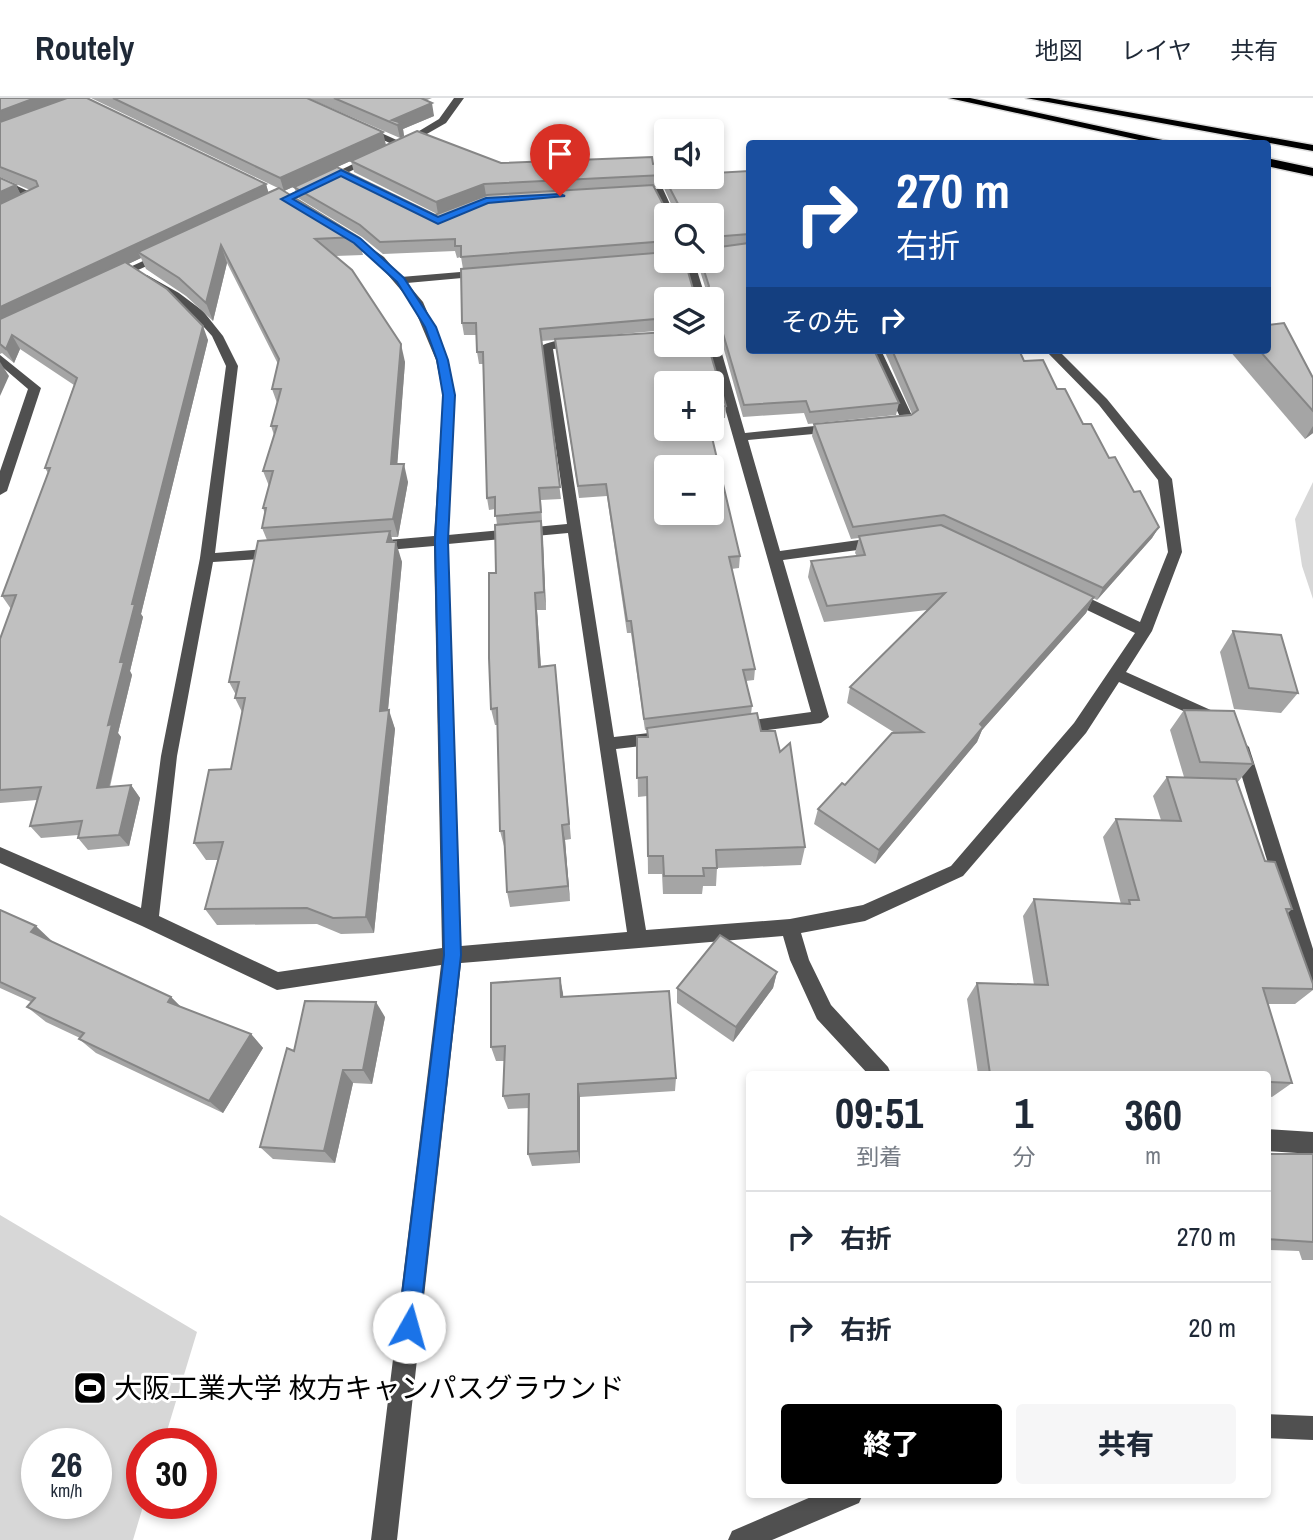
<!DOCTYPE html>
<html lang="ja">
<head>
<meta charset="utf-8">
<style>
  body { margin:0; font-family:"Archivo Narrow","Noto Sans JP",sans-serif; background:#f6f6f7; color:#1f2937; height:100vh; display:flex; flex-direction:column; font-size:26px; white-space:nowrap }
  * { box-sizing:border-box; margin:0 }
  p { font-size:23px; color:#747a83 }
  .icon { flex:none; width:38px; height:38px; fill:none; stroke:currentColor; stroke-width:2; stroke-linecap:round; stroke-linejoin:round }
  .map { position:relative; flex:1; overflow:hidden }
  .side { position:absolute; left:746px; top:973px; width:525px; height:427px; display:flex; flex-direction:column; background:#fff; border-radius:7px; box-shadow:0 4px 10px #0003 }
  .side>* { flex:none }
  .top-card { position:absolute; left:746px; top:42px; width:525px; height:214px; border-radius:7px; box-shadow:0 4px 10px #0003; background:#1a4fa0; color:#fff; overflow:hidden }
  .tools { position:absolute; left:654px; top:21px; display:grid; gap:14px }
  .tools a { display:grid; place-items:center; width:70px; height:70px; border-radius:7px; background:#fff; box-shadow:0 4px 10px #0003; font-size:35px }
  .speed { position:absolute; left:21px; top:1330px; display:flex; gap:14px; font-size:35px; font-weight:700; text-align:center }
  .speed>* { display:grid; place-content:center; width:91px; height:91px; border-radius:50%; background:#fff; box-shadow:0 4px 10px #0003; line-height:1 }
  .speed small { font-size:18px; font-weight:400 }
  .speed .limit { border:10px solid #d22; background:#fff; color:#111 }
  .pin { position:absolute; display:grid; place-items:center; width:60px; height:60px; color:#fff; margin:-72px -30px; border-radius:50% 50% 50% 0; rotate:-45deg; box-shadow:0 0 7px #0007 }
  .pin .icon { rotate:45deg }
  .me { position:absolute; width:77px; margin:-38px; rotate:7deg; stroke-linejoin:round; filter:drop-shadow(0 0 5px #0008) }
  .turn { display:flex; align-items:center; gap:24px; height:147px; padding:0 35px; font-size:32px }
  .turn .icon { width:91px; height:91px; stroke-width:2.5 }
  .turn b { display:block; font-size:49px; line-height:60px }
  .then { display:flex; align-items:center; height:66px; padding:0 35px; background:#0003; gap:14px; font-size:26px }
  .eta { display:flex; justify-content:space-evenly; align-items:center; height:119px; text-align:center }
  .eta b { font-size:42px; font-weight:800; line-height:49px }
  .button { display:flex; gap:14px; margin-top:auto; padding:14px 35px }
  .button a { flex:1; height:80px; border-radius:7px; background:#000; color:#fff; font-size:28px; font-weight:800; line-height:80px; text-align:center }
  .button a+a { background:#f6f6f7; color:#1f2937 }
  ul { padding:0; list-style:none }
  li { display:flex; align-items:center; gap:21px; height:91px; padding:0 35px; border-top:2px solid #e0e1e3 }
  li div { flex:1 }
  li b { display:block; font-size:26px }
  li em { font-style:normal }
  header { display:flex; align-items:center; gap:42px; box-sizing:border-box; height:98px; padding:0 35px; background:#fff; border-bottom:2px solid #e0e1e3 }
  header strong { font-size:33px }
  nav { display:flex; gap:38px; margin-inline-start:auto; font-size:24px }
  .map>svg:first-child { display:block }
  .green { fill:#d7d7d7; fill-rule:evenodd }
  .lines { fill:none; stroke-linecap:round; stroke-linejoin:round }
  .highway-casing { stroke:#dbdbdb; stroke-width:3 }
  .minor { fill:#505050; fill-rule:evenodd }
  .highway { fill:#000; fill-rule:evenodd }
  .wall { fill:#a5a5a5; fill-rule:evenodd }
  .shaded-wall { fill:#868686 }
  .building { fill:#c0c0c0; stroke:#868686; stroke-width:2; fill-rule:evenodd }
  .route { fill:#1a73e8; stroke:#114b97; stroke-width:2 }
  .labels { text-anchor:middle; dominant-baseline:central; stroke-width:6; stroke-linejoin:round; paint-order:stroke }
  .near-poi-label { font-size:28px; fill:#000; stroke:#fff; text-anchor:start }
</style>
</head>
<body>
<header>
<strong>Routely</strong>
<nav><a>地図</a><a>レイヤ</a><a>共有</a></nav>
</header>
<div class="map">
<svg width="1313" height="1442" viewBox="0 0 1313 1442">
  <rect width="100%" height="100%" fill="#fff"/>
  <g class="green">
    <path d="M1313,384v117l-11,-33 -7,-47z"/>
    <path d="M0,1117l197,117 -34,112h-21l2,59 -11,37h-133zM37,1346h59v59h-59z"/>
  </g>
  <g class="lines">
    <defs>
      <g id="highway">
        <path d="M949,0h21l211,46h-24z"/>
        <path d="M1026,0h23l264,47v6z"/>
        <path d="M1267,60l46,10v8l-46,-10z"/>
      </g>
    </defs>
    <use href="#highway" class="highway-casing"/>
    <g class="minor">
      <path d="M454,0h10l-18,25 -42,24h-6l-40,-19 8,-2 35,16 38,-23z"/>
      <path d="M372,57l8,2 -106,51 -9,-2z"/>
      <path d="M0,80l41,19 1,2 -42,19v-7l29,-12 -29,-14z"/>
      <path d="M633,91h30l12,26 -9,2 -11,-23h-26l-1,-2z"/>
      <path d="M336,131h8l40,28 17,20 83,-7 6,3 -6,3 -77,7 16,19 25,58 7,35 -7,140 119,-11 -26,-178c10,-6 34,-9 44,-3l-6,4 -26,2 61,388 44,-5 8,6 -8,6 -42,5 30,181 144,-11 73,-14 88,-39 123,-143 61,-90 -71,-34 -2,-4 2,-4h10l66,31 28,-70 -10,-72 -59,-75 -54,-55h13l49,49 65,80 10,73 -30,79 -26,41 98,44 2,4 -8,6 -6,-2 -93,-42 -33,51 -123,143 -98,45 -64,12 8,27 22,45 57,62 3,7h-23l-51,-55 -27,-59 -7,-24 -322,27 -64,577h-26l70,-575 -164,25 -135,-64 -142,-63v-16l141,61 20,-152 39,-198 26,-192 -14,-30 -18,-20 -51,-36v-4l4,-1 32,18 24,18 20,25 15,30 -23,187 63,-5 7,5 -7,5 -65,4 -36,194 -18,160 119,56 164,-24 -8,-402 -58,5 -7,-5 7,-5 58,-5 9,-141 -7,-35 -24,-57 -36,-42 -40,-28zM568,435l59,399 -166,14 -13,-402z"/>
      <path d="M165,153l4,1v4l-51,23 -10,-2z"/>
      <path d="M684,163h10l12,38h-12z"/>
      <path d="M712,238l6,4 27,93 90,-9 6,4 -6,4 -87,8 32,111 100,-14 7,5 -7,5 -97,13 46,157 -8,6 -83,11 -8,-6 8,-6 73,-10 -104,-367h5z"/>
      <path d="M869,252h12l33,70 -1,3 -22,3 -6,-4 15,-5z"/>
      <path d="M0,257l41,33 -34,103 -7,4v-24l28,-82 -28,-24z"/>
      <path d="M1241,642l8,7 64,202v40l-7,-3 -3,-6 -70,-233z"/>
      <path d="M1267,1031l46,3v22l-46,-3z"/>
      <path d="M1267,1316l46,2v24l-46,-2z"/>
      <path d="M818,1396h45l-4,9 -87,37h-44l4,-9z"/>
    </g>
    <use href="#highway" class="highway"/>
  </g>
  <g class="wall">
    <path d="M0,0l266,86 2,8 10,-4 -187,-90h216l79,47 -102,46 74,46 5,18 -28,1 70,106 -8,102 11,18 -10,55h-7l11,25 -14,148 7,19 -21,204 -33,1 -24,-10 -100,1 -12,-16 13,-49h-12l-12,-17 37,-74 11,-57 -7,-14 1,-3 -7,-13 38,-142 -5,-12 3,-14 -2,-6 6,-22 -6,-15 11,-36 -3,-9 6,-23 -5,-14 6,-25 -51,-101 -14,58 -27,-25 -40,-27 -5,-11 -13,6 80,76 -67,274 2,3 -13,54 2,4 -14,58 3,4 -11,50 21,-2 9,13 -11,48 -41,4 -10,-12v-3l-37,3 -11,-12 7,-26 -37,3v-164l11,-30 -9,-13 46,-123 -3,-5 29,-83 -54,-36 -6,14 -12,-10 -2,1v-176l16,7 4,9 10,-4 -30,-13z"/>
    <path d="M308,0h124l-5,2 7,16 -31,13 1,7 -4,2z"/>
    <path d="M417,33l84,32 151,-6 1,7 14,-1v14h45v-11l3,7 34,-2v179h125l25,53 -3,12 -88,9 -4,-11 -61,4 -22,-78 -9,-5v-35h-45v31l-68,6 68,-4v13h41l18,61 -1,12 -13,1v-36h-45v46h43l30,127 -1,12 -8,1 24,100 -1,11 -8,1 6,25 -1,8 6,-1 4,18h14l5,21 10,-9 15,104 -4,18 -84,3 -1,18h-13l-1,8h-39l-1,-20h-14l-1,-78 -9,1 -1,-60h10v-7h-2l-14,-97h-4l-20,-137 -28,2 -24,-158 -14,1 20,158 -20,1 5,110h-9l4,56 14,-1 2,17 14,157 -6,1 5,61 -60,6 -3,-15 -2,-46h-1l-4,-15 -3,-106h-2l-4,-16 -2,-51v-85h7l-1,-48h2l-2,-16 -6,1 -2,-12 -3,-134h-5l-2,-12 -1,-17h-12l-2,-12 -1,-54 70,-6 -68,6 -2,-12 -4,1 -2,-7 -72,3 -21,-17 -64,-39 -4,-11 43,-20 98,48 2,-1 -83,-42 -3,-11zM663,88l9,20 -7,2 -11,-21zM667,117h45v46h-15l9,29 -13,-1 -8,-28h-18zM667,369h45v46h-45z"/>
    <path d="M884,252h135l5,11 33,28 102,138 -7,11 -55,62 -4,-2 -7,15 -104,117 -5,12 -102,122 -61,-40 4,-15 27,-24 50,-52 -48,-30 3,-16 77,-77 -103,12 -16,-45 3,-16 46,-5 -2,-3 4,-15 -8,1 -39,-103 2,-12 98,-10z"/>
    <path d="M1229,252h38l46,28v55l-8,6z"/>
    <path d="M1233,533l65,62 -17,20 -47,-4 -14,-57z"/>
    <path d="M1184,612l69,54 -16,19 28,78 27,48 -4,4 25,71v6l-18,14h-27l24,79 -20,14 -5,-1v-22h-289l-11,-75 10,-16 57,2 -11,-69 11,-17 87,5 -18,-67 13,-18 45,1 -8,-24 14,-19h17l-14,-47z"/>
    <path d="M0,812l54,33 117,54 10,10 70,27 12,14 -40,65 -127,-60 -17,-14 1,-1 -34,-16 -19,-15 4,-5 -31,-14z"/>
    <path d="M777,874l-4,16 -40,54 -56,-39v-15z"/>
    <path d="M560,880l3,19 113,81 -1,13 -95,6v66l-48,3 -4,-12 1,-46 -21,1 -5,-13 2,-35h-9l-5,-14z"/>
    <path d="M385,919l-13,67 -19,-1 -18,80 -62,-4 -13,-12 34,-96z"/>
    <path d="M1267,1056h46v106h-11l-3,-9 -32,-1z"/>
  </g>
  <g class="shaded-wall">
    <path d="M35,0h38l-73,29v-16z"/>
    <path d="M432,5l2,13 -31,13 1,7 -4,2 -3,-13 -5,-5z"/>
    <path d="M383,34l3,13 -102,46 -4,-13z"/>
    <path d="M266,86l4,14 -132,54 3,6 -141,67v-18z"/>
    <path d="M484,86l2,11 -48,19 -2,-12z"/>
    <path d="M16,87l7,14 -23,10v-17z"/>
    <path d="M221,147l6,18 -14,58 -7,-18z"/>
    <path d="M203,228l5,14 -67,274 2,3 -13,54 2,4 -14,58 3,4 -15,63 -9,-12 23,-126 12,-58z"/>
    <path d="M12,237l8,14 -6,14 -8,-14z"/>
    <path d="M401,246l4,18 -9,120 -5,-18z"/>
    <path d="M0,264l9,14 -9,20z"/>
    <path d="M1313,328v7l-8,6z"/>
    <path d="M404,366l4,18 -10,55 -5,-18z"/>
    <path d="M541,423l2,17 3,72 -2,-18z"/>
    <path d="M1159,429l-7,11 -55,62 6,-12z"/>
    <path d="M390,433l5,20 -8,-9z"/>
    <path d="M396,444l6,20 -16,168 -6,-19z"/>
    <path d="M535,495l2,17 5,73 -3,-16z"/>
    <path d="M1094,499l-8,16 -104,117 -5,12 -102,122 4,-14 101,-126z"/>
    <path d="M389,612l6,19 -21,204 -8,-16z"/>
    <path d="M131,687l9,13 -11,48 -10,-11z"/>
    <path d="M562,727l3,15 5,61 -2,-15z"/>
    <path d="M36,828l18,17 -23,-11z"/>
    <path d="M777,874l-4,16 -40,54 3,-15z"/>
    <path d="M560,880l3,15 1,19 -3,-15z"/>
    <path d="M171,899l15,15 -18,-10z"/>
    <path d="M376,904l9,15 -13,67 -9,-14z"/>
    <path d="M251,936l12,14 -40,65 -14,-12z"/>
    <path d="M343,972l10,13 -18,80 -11,-12z"/>
    <path d="M578,986l2,13v66l-2,-12z"/>
  </g>
  <g class="building">
    <path d="M0,0h35l-35,13z"/>
    <path d="M67,0h20l179,86 -266,123v-103l38,-18 -2,-5 -36,-14v-45z"/>
    <path d="M113,0h194l76,34 -103,46z"/>
    <path d="M334,0h87l11,5 -40,17 10,3 -5,2z"/>
    <path d="M417,33l84,32 151,-6 1,7 14,-1v14h45v-11l3,7 34,-2v63l-37,3v-22h-45v26l-206,16v-11h-6v-7l-75,3 -20,-17 -66,-38 43,-20 98,48 52,-20 166,-10 12,23 13,-4 -15,-29 -179,9 -48,18 -85,-41z"/>
    <path d="M0,80l16,7 -16,7z"/>
    <path d="M279,90l79,49 -43,2 37,31 49,74 -10,120h13l-11,55 -131,9 4,-20h-3l10,-37h-10l14,-45h-6l10,-37h-9l7,-30 -58,-114 -15,58 -27,-25 -41,-26z"/>
    <path d="M749,145v107h125l25,53 -89,9 -4,-11 -62,4 -23,-78 -9,-6v-22h-45v19l-127,11 20,158 -21,1 2,24 -46,4v-19l-8,1 -4,-146h-6l-1,-29h-14l-1,-54 206,-17v9h18l8,28 13,1 3,-4 -8,-25h11v-16l1,3z"/>
    <path d="M125,164l42,27 36,37 -71,278h3l-15,58h4l-16,63 4,-1 -15,64 34,-3 -12,50 -41,3 4,-17 -52,5 11,-39 -41,3v-151l16,-44 -14,1 48,-128h-5l32,-90 -65,-43 -6,14 -6,-5v-25z"/>
    <path d="M1284,225l29,55v33l-54,-61h8v-25z"/>
    <path d="M667,234v13h41l18,61 -14,1v-24h-45v46h43l30,127 -11,1 26,112 -12,1 9,36 -108,13 -13,-98h-4l-21,-137 -28,2 -23,-147zM667,369h45v46h-45z"/>
    <path d="M892,252h127l5,11 19,-1 14,29h8l18,35h8l18,34 6,-1 19,35 6,-1 19,36 -56,61 -159,-73 -91,12 -39,-103 97,-9 7,-5z"/>
    <path d="M541,423l3,71 -9,1 4,74 16,-2 14,159 -7,1 6,61 -61,6 -3,-61h-4l-3,-123 -6,1 -2,-51v-85h7l-1,-48z"/>
    <path d="M941,427l153,72 -114,127 3,3 -104,123 -61,-41 24,-26 3,2 47,-52 31,-1 -73,-45 95,-94 -118,13 -16,-45 54,-6 -6,-19z"/>
    <path d="M390,433l-3,11h9l-16,169 9,-1 -23,207 -33,1 -26,-10 -102,1 18,-67 -29,1 15,-73 22,-1 14,-71h-10l4,-16h-10l29,-141z"/>
    <path d="M1233,533l48,4 17,58 -49,-5z"/>
    <path d="M1184,612l50,1 19,53 -53,-2z"/>
    <path d="M757,615l4,18h14l5,21 10,-9 15,104 -89,3 1,18h-14l1,8h-40l-1,-20h-15l-1,-79 -10,1v-41h11l-1,-9z"/>
    <path d="M1167,679l69,2 29,82 10,1 17,47h-6l27,75v5l-50,-1 29,95 -25,-1v-8h-277l-13,-91 71,2 -14,-86 96,5 -1,-4h10l-23,-81 65,2z"/>
    <path d="M0,812l36,16 -5,6 140,65 -3,5 83,32 -42,67 -130,-62 5,-6 -57,-26 8,-9 -35,-16z"/>
    <path d="M720,837l57,37 -41,55 -59,-39z"/>
    <path d="M560,880l1,19 108,-6 7,87 -98,6v67l-50,3 1,-60 -26,2 2,-50 -14,1v-64z"/>
    <path d="M305,903l71,1 -13,68h-20l-19,81 -64,-4 27,-99 7,3z"/>
    <path d="M1267,1056h46v88l-46,-3z"/>
  </g>
  <path class="route" d="M341,72l97,47 48,-19 74,-4 5,2 -77,7 -50,21 -97,-48 -48,23 68,40 43,39 32,49 12,33 7,35 -7,146 13,414 -42,372 -3,8 -7,3 -8,-3 -3,-8 46,-372 -9,-414 8,-146 -6,-35 -12,-33 -28,-45 -43,-39 -73,-44z"/>
  <defs>
    <symbol id="stadium-square" viewBox="-11 -11 22 22"><rect x="-9" y="-9" width="18" height="18" rx="4" fill="#000" stroke="#fff"/><path d="M0-5a6.5 5 0 1 0 0 10a6.5 5 0 1 0 0-10ZM-3.5-1.8h7v3.6h-7Z" fill="#fff"/></symbol>
  </defs>
  <g fill-rule="evenodd">
    <use href="#stadium-square" x="71" y="1271" width="38" height="38"/>
  </g>
  <g class="labels">
    <g class="near-poi-label">
      <text x="114" y="1290">大阪工業大学 枚方キャンパスグラウンド</text>
    </g>
  </g>
</svg>
<div class="tools">
<a><svg class="icon" aria-label="sound" viewBox="0 0 24 24"><path d="M4 9h4l5-4v14l-5-4H4zM17 9q2 3 0 6"/></svg></a>
<a><svg class="icon" aria-label="search" viewBox="0 0 24 24"><circle cx="10" cy="10" r="6"/><path d="M15 15l6 6"/></svg></a>
<a><svg class="icon" aria-label="layers" viewBox="0 0 24 24"><path d="M12 4l9 5-9 5-9-5zM3 14l9 5 9-5"/></svg></a>
<a>+</a>
<a>−</a>
</div>
<div class="speed"><div>26<small>km/h</small></div><div class="limit">30</div></div>
<div class="pin" style="left:560px;top:98px;background:#d93025"><svg class="icon" aria-label="arrive" viewBox="0 0 24 24"><path d="M6 21V4h12l-3 4 3 4H6"/></svg></div>
<svg class="me" style="left:409px;top:1229px" viewBox="-20 -20 40 40"><circle r="19" fill="#fff"/><path d="M0-13L10 11 0 6-10 11z" fill="#1a73e8"/></svg>
<div class="top-card">
<div class="turn"><svg class="icon" aria-label="right" viewBox="0 0 24 24"><path d="M7 20v-9h11M14 6l5 5-5 5"/></svg><div><b>270 m</b>右折</div></div>
<div class="then">その先<svg class="icon" aria-label="right" viewBox="0 0 24 24"><path d="M7 20v-9h11M14 6l5 5-5 5"/></svg></div>
</div>
<section class="side">
<div class="eta">
<div><b>09:51</b><p>到着</p></div>
<div><b>1</b><p>分</p></div>
<div><b>360</b><p>m</p></div>
</div>
<ul>
<li><svg class="icon" aria-label="right" viewBox="0 0 24 24"><path d="M7 20v-9h11M14 6l5 5-5 5"/></svg><div><b>右折</b></div><em>270 m</em></li>
<li><svg class="icon" aria-label="right" viewBox="0 0 24 24"><path d="M7 20v-9h11M14 6l5 5-5 5"/></svg><div><b>右折</b></div><em>20 m</em></li>
</ul>
<div class="button"><a>終了</a><a>共有</a></div>
</section>
</div>
</body>
</html>
